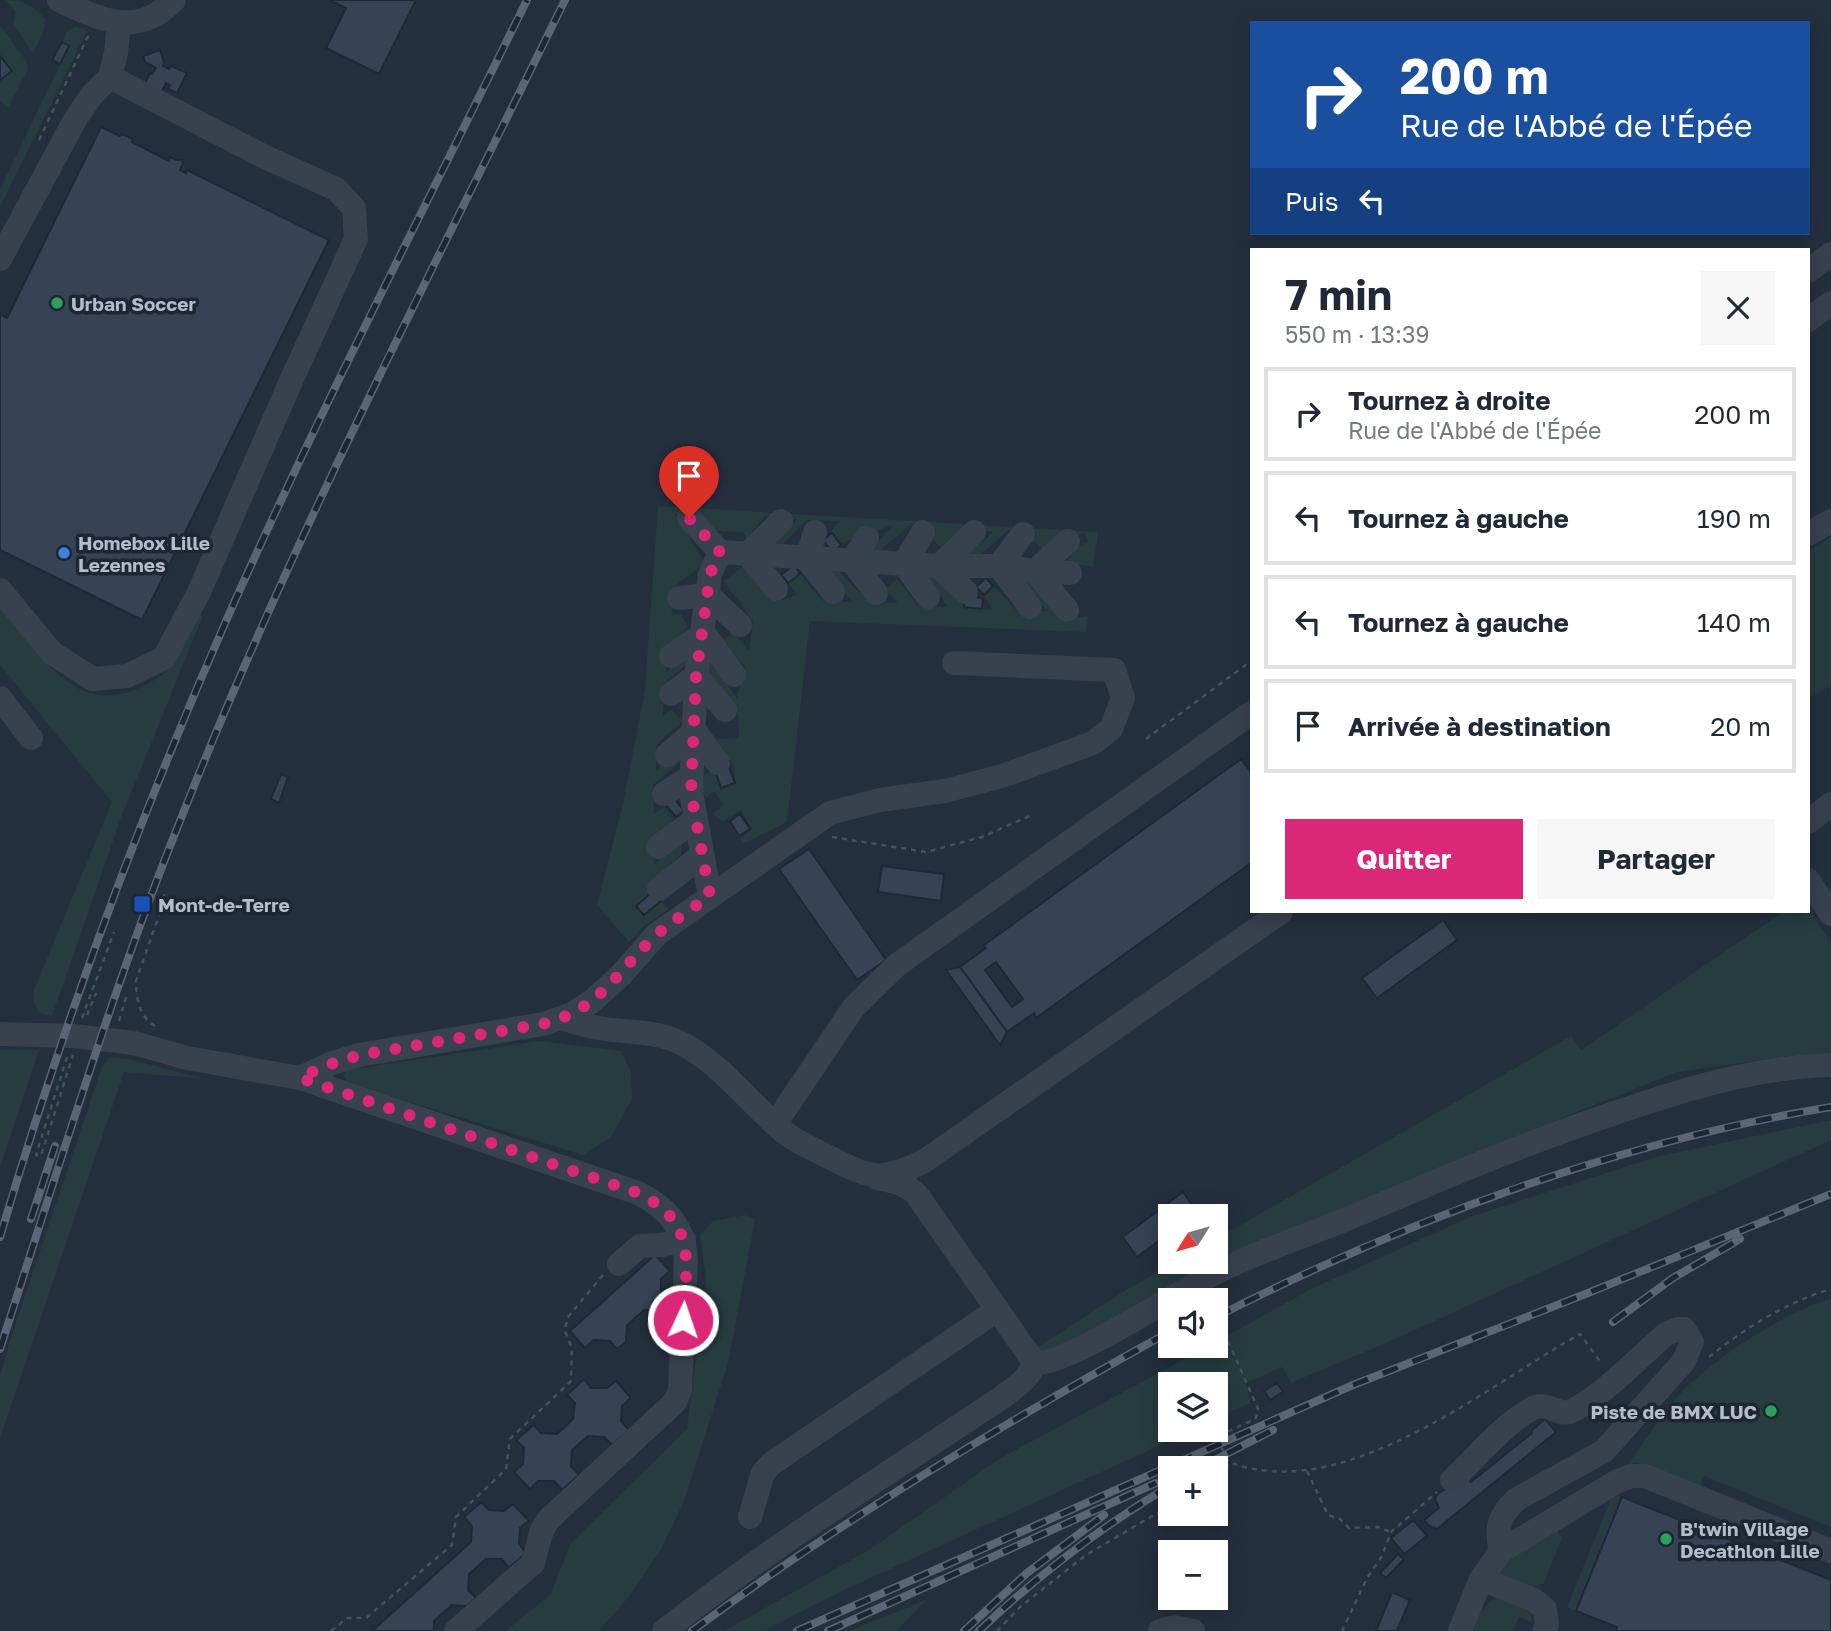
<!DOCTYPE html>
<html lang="fr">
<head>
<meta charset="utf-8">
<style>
  body { margin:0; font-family:"Golos Text",sans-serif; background:#f6f6f7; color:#1f2937; height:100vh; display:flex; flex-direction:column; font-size:26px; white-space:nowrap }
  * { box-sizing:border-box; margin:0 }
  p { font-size:23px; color:#747a83 }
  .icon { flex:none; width:38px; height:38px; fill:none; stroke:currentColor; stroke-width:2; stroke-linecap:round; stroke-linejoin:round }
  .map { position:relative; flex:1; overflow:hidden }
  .panel { position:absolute; left:1250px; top:248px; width:560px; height:665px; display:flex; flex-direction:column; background:#fff; border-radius:0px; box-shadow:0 4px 18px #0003 }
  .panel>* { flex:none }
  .top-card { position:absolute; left:1250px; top:21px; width:560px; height:214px; border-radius:0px; box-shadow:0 4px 18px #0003; background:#1a4fa0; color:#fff; overflow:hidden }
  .needle { width:46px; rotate:233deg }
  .tools { position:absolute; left:1158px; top:1204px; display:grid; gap:14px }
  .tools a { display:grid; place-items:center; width:70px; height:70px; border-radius:0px; background:#fff; box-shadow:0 4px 18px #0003; font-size:35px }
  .pin { position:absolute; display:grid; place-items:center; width:60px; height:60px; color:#fff; margin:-72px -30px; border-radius:50% 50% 50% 0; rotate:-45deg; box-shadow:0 0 7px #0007 }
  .pin .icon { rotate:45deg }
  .me { position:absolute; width:77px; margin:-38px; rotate:3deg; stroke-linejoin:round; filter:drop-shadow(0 0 5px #0008) }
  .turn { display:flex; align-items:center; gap:24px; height:147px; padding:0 35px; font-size:32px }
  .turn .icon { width:91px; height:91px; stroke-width:2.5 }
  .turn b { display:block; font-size:49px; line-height:60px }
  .then { display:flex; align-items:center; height:66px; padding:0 35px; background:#0003; gap:14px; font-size:26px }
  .round { display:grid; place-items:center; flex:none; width:74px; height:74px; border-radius:0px; background:#f6f6f7 }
  .head { display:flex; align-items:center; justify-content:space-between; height:119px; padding:0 35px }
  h1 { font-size:42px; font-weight:700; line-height:52px }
  .action { display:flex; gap:14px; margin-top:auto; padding:14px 35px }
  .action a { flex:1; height:80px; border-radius:0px; background:#db2777; color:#fff; font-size:28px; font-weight:700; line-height:80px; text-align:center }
  .action a+a { background:#f6f6f7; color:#1f2937 }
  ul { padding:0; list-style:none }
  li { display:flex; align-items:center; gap:21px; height:94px; margin:0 14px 10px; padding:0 21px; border:4px solid #e0e1e3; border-radius:0px }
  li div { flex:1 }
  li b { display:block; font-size:26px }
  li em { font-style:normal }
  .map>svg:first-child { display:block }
  .green { fill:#263c3f }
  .building { fill:#364354; stroke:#1f2835; stroke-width:2; fill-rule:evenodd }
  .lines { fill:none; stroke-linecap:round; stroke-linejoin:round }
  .path { stroke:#3f5557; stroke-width:2.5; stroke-dasharray:5 5; stroke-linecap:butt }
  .minor { stroke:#38414e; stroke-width:24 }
  .rail-casing { stroke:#5a6575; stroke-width:8 }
  .rail { stroke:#1d2633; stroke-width:5; stroke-dasharray:16; stroke-linecap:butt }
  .route { stroke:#db2777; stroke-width:12; stroke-dasharray:0 21.6 }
  .leisure-dot { fill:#2e9e5b; stroke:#1d2633; stroke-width:2.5 }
  .shop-dot { fill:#3f7fe0; stroke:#1d2633; stroke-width:2.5 }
  .transit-dot { fill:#1a4fb4; stroke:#1d2633; stroke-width:2.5 }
  .labels { text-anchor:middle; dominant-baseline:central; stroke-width:7; stroke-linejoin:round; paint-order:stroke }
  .poi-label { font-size:19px; font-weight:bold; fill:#b4bcc9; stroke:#1d2633; text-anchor:start }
</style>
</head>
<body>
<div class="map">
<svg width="1831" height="1631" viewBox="0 0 1831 1631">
  <rect width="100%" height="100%" fill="#242f3e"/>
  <g class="green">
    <path d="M6,0c18,0 29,6 40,21l-3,12 -10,20 -20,-30 3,-11z"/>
    <path d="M0,26l27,36 1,7 -20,39 -8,-8v-20l12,-9 -12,-15z"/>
    <path d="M76,26l11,5 -87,176v-18l69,-143 -7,-4 5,-10z"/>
    <path d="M658,506l440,26 -5,35 -26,-4 9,-16 12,-5 -4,-9 -39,18 -12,-11 4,-8 -29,-2 -30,27 -15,1 30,-26 -30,-5 -22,20 -13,-11 10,-6 -28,-5 -33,28 -7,-2 23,-26 -51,18 -12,-11 10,-11 -33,-1 -30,29 -12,-1 32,-29 -32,-3 -18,23 -4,-7 -27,-1 -17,-18 -24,1 30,49 -34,26 1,27 9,-2 7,13 -19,19 -3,26 31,-24 -1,9 -33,27v32l8,-7 12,12 -26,23 -1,26 34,-26 -2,11 -35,30 1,29 10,-7 10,12 -23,23 3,22 28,-22 -1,13 -32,28 3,9 -16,14 8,9 17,-14 8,8 -26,18 -14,15 -32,-37 26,-101 22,-114z"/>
    <path d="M1831,537v148l-23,14v-148z"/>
    <path d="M745,565l31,37 21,-7 -9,-12 12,-9 23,27 29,1 -27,-34 12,2 32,32 29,1 -13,-14 12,-10 21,26 30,2 -25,-35 13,1 28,34 28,3 -8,-15 9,-9 25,26 29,-1 -26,-30h9l32,39 26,-4 -2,16 -276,-11 -23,201 -44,22 -3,-5 12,-10 -11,-19 -19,12 -9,-8 10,-9 -8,-14 -9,7 -8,-11v-10l17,-7 6,18 14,-5 -1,-17 -18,-27 23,-1 -1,-26 -31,-42 4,-8 26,36 8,-31 -23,-25 11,-10 16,19 4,-30 -29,-40z"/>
    <path d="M0,605c36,44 74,114 139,83 11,-5 24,-12 32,-21 10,-10 19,-40 25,-54l7,2 -81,200 -70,201 -12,-3 -6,-9v-14l78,-188 -112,-137z"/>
    <path d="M1808,909l23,33v111l-42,3 -112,16 -155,62 -477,222 -10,-7 91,-59 50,-28h40v-23l355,-203 10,14 202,-138h25z"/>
    <path d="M539,1041l82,10 10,21 1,27 -21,38 -28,18 -235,-72 -5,-8 5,-5z"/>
    <path d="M0,1050h39l-39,117z"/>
    <path d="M110,1057l19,2 76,20 -81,-7 -124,366v-62l10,-36 92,-273z"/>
    <path d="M1831,1120v20l-445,203 -95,40 -9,-16 -36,16 4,20 -34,16v-35h-45v46h22l-351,161 -79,40h-39l145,-81 130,-91 210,-113h7v-4l93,-52 161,-73 186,-60z"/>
    <path d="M746,1215l9,5 -27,143 -44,138 -23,48 -31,46 -31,36h-93l45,-37 19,-50 117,-115 19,-149 -6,-45 13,-14z"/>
    <path d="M1831,1299v228l-127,-51 -5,11 -62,-24 -9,1c17,-23 33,-49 52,-70 30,-33 108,-85 151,-95z"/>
    <path d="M1613,1494l9,3 -46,114 -9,-4z"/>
    <path d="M1556,1530l6,8 -19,46 -12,3 -33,-12 5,-18z"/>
    <path d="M1499,1597l32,15 1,10 -13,-5 -6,14h-41c6,-15 11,-27 27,-34z"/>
    <path d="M926,1600l-30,31h-47z"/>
  </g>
  <g class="building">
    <path d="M329,0h87l-37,74 -53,-26 20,-40z"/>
    <path d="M62,42l7,4 -9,18 -8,-4z"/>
    <path d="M160,50l4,12 -1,4 6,3 2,-3 16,7 -10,20 -9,-4 2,-4 -4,-2 -5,10 -17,-8 6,-12 2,1 4,-6 -11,-6 -2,-6z"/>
    <path d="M0,56l12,15 -12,9z"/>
    <path d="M101,127l19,9 2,-2 11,5 -1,3 37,19 1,-4 6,3h6l1,3 -3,7 6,3 1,-3 142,70 -187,380 -142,-70v-236l7,4z"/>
    <path d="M832,533l9,12 -9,7 -9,-12z"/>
    <path d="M794,565l6,9 -12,9 -7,-8z"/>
    <path d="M986,578l7,8 -9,9 -8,-8z"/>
    <path d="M965,596l18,2 -1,11 -18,-2z"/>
    <path d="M1241,759l10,13v91l-215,155 -2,-5 -27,19 -47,-65 26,-19 -2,-3zM996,962l27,37 -11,8 -27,-37z"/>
    <path d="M728,765l7,18 -14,5 -6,-18z"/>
    <path d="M281,774l7,3 -9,26 -8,-4z"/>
    <path d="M674,798l10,13 -8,6 -10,-12z"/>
    <path d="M740,814l10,15 -11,7 -9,-15z"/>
    <path d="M809,849l77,111 -29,20 -78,-111z"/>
    <path d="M882,866l62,8 -3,27 -63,-9z"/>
    <path d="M652,892l9,9 -17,14 -8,-9z"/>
    <path d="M1443,920l14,20 -80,58 -15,-20z"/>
    <path d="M960,967l47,65 -7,13 -54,-75z"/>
    <path d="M1183,1192l14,20 -5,4h-21v16l-34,25 -14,-20z"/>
    <path d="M655,1255l15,16 -9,8v16l7,9 -8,7 -16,-1 -9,8 -8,8 -1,16 -9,7 -7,-8 -16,-1 -9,8 -15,-17z"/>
    <path d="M584,1379l7,9h16l9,-7 15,17 -9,8 -1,15 8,9 -17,15 -8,-8 -16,-1 -16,14 -1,16 8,9 -17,15 -8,-9h-16l-8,8 -16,-17 9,-8 1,-16 -8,-8 18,-15 7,8 16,1 16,-15 2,-16 -8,-8z"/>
    <path d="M1277,1383l6,9 -13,8 -6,-9z"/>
    <path d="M1545,1419l11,13 -119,97 -8,-3 -5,-6 15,-12 -4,-9 3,-6 29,-15 4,4 61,-49v-3z"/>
    <path d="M1622,1497l209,83v51h-215l1,-4 -41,-16z"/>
    <path d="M481,1502l8,8 15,1 9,-7 16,17 -9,7 -1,16 7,9 -17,15 -7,-9h-16l-17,15 -1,16 8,8 -9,8 -15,-1 -18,16v10h-62l99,-89 1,-16 -8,-9z"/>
    <path d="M1412,1521l3,1 12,14 -23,18 -13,-16z"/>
    <path d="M1398,1554l6,5 -18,19 -6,-5z"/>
    <path d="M1392,1592l18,8 -13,31h-21z"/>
  </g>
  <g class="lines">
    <g class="path">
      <path d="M39,140l49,-104"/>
      <path d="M1146,739l105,-78"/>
      <path d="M832,837l94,15 56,-15 52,-23"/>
      <path d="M87,1015l9,-22"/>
      <path d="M82,1018l32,-86"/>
      <path d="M119,1021l8,-27"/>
      <path d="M155,1026c-16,-10 -19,-27 -19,-45l28,-80v-7"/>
      <path d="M67,1057l-31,98 5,1 32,-101"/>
      <path d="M1216,1314l43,97 -4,8 -39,18 13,25c114,44 256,-75 351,-128l22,30"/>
      <path d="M1709,1357c36,-29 78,-55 122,-68"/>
      <path d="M1307,1471l21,44 12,4 9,9 29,-1 13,5"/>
      <path d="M1216,1474l15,-10"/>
      <path d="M331,1631l16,-13h19l86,-73 4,-28 50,-48 4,-30 61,-58 1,-32 -7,-18 2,-13 36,-43"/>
      <path d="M997,1631l23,-24 66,-52 85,-50"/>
      <path d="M1342,1631l25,-53 15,-22 9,-24 46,-40"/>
    </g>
    <g class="minor">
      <path d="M59,0c40,19 78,39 115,0"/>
      <path d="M0,259l76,-141 16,-23 18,-18 6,-24 3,-30"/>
      <path d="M1808,271l23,-17"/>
      <path d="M1808,320l23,-17"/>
      <path d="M689,518l31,34"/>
      <path d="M815,532l-8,27 26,33"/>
      <path d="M923,532l-19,32 24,33"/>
      <path d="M1023,534l-24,32 31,41"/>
      <path d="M1808,534l23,-13"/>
      <path d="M867,538l-15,23 24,32"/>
      <path d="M776,589l-28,-35 33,-33"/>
      <path d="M0,590l52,63 41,26 34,-3 37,-18 35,-66 92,-211 65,-142 -2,-31 -18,-19 -73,-33 -153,-79"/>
      <path d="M966,592l-27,-26 35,-34"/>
      <path d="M679,598l29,-3 32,30"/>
      <path d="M1067,610l-32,-39 33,-30"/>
      <path d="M671,656l33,-23 30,42"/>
      <path d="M671,694l25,-18 29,34"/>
      <path d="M0,698l31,40"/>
      <path d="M667,755l28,-24 23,32"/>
      <path d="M664,794l27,-17"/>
      <path d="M1808,822l23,-18"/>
      <path d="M658,847l37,-27"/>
      <path d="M1808,880l23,34"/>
      <path d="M659,889l43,-34"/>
      <path d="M710,896l-19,-104 5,-116 14,-102 10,-22 219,14h60l36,5 35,2"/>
      <path d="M562,1018c12,4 24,8 36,10 28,5 59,2 85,16 39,21 67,60 101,88 14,11 31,18 47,26 40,21 53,24 95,2l355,-248"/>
      <path d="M0,1034l73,2 61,7 53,15 113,20 338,115c30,15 46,34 48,67l-6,130 -5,12 -126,117 -7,11 -9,33 -77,68"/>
      <path d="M300,1078l32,-15 27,-8 184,-31 29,-10 19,-12 30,-27 36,-41 173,-121 50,-13 65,-9 57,-15 91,-33 18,-14 12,-31 -9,-28 -160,-7"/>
      <path d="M775,1124l79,-117 43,-42 354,-252"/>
      <path d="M619,1264l21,-18 22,-1 22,-5"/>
      <path d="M1034,1362c26,8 151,-74 183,-90 46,-23 95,-38 142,-58 84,-36 169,-72 256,-101 70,-24 141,-46 216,-48"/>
      <path d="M1452,1480c24,-22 52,-57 81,-72 15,-8 26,11 41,2 34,-19 63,-51 92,-76l12,-5h6l8,13 -8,19 -80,90 -87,48c-18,16 -22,29 -16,52"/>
      <path d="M750,1517l13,-44 8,-9 226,-154"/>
      <path d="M1481,1579l53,21 11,9 2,16 -3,6"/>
      <path d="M664,1631c108,-85 226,-159 340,-235 12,-10 27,-18 30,-34l-117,-167c-12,-12 -24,-14 -40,-17"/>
      <path d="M1160,1631l14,-4 19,4"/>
      <path d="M1460,1631l21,-52 20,-28 115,-69 15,-6h14l186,75"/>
    </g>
    <defs>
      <g id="rail">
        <path d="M31,1219l24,-73"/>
        <path d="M0,1237c62,-210 138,-416 226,-616 93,-210 200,-415 301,-621"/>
        <path d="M1216,1317c195,-99 399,-174 615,-210"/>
        <path d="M1613,1322l60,-44 67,-39"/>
        <path d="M0,1349c59,-182 114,-366 186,-543 110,-276 249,-540 379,-806"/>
        <path d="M1199,1468l74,-38"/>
        <path d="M692,1631c151,-112 314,-209 479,-300"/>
        <path d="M797,1631l556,-246 235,-92 243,-99"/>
        <path d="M828,1631l328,-148"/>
        <path d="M964,1631l63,-58 77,-58"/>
        <path d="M979,1631c59,-56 122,-104 192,-146"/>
      </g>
    </defs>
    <use href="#rail" class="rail-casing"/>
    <use href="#rail" class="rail"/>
  </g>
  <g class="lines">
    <path class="route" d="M683,1320c3,-56 16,-97 -45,-127l-338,-115 22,-11 37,-12 184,-31c54,-14 70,-46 106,-82 18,-18 41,-32 61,-46l-19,-103 5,-117 14,-102 10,-22 -31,-34"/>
  </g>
  <g class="leisure-dot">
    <circle cx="57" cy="303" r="7"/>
    <circle cx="1771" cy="1411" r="7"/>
    <circle cx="1666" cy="1539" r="7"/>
  </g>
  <circle class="shop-dot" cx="64" cy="553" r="7"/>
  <rect class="transit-dot" x="133" y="895" width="18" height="18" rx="3.5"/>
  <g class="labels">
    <g class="poi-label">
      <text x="71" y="303">Urban Soccer</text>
      <text x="78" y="542">Homebox Lille<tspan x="78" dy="22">Lezennes</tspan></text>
      <text x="158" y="904">Mont-de-Terre</text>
      <text x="1757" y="1411" text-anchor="end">Piste de BMX LUC</text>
      <text x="1680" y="1528">B'twin Village<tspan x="1680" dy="22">Decathlon Lille</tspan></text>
    </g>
  </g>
</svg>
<div class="tools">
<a><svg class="needle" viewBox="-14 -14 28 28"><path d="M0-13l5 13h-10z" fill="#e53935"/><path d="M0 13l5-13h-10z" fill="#747a83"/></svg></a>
<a><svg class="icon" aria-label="sound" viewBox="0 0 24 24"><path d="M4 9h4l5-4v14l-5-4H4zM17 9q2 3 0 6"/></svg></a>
<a><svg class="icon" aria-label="layers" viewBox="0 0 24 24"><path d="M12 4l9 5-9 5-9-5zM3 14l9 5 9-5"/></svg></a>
<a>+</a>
<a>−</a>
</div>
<div class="pin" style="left:689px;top:518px;background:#d93025"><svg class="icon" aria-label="arrive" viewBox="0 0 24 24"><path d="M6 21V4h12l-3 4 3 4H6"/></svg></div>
<svg class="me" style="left:683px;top:1320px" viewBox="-20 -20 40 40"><circle r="17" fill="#db2777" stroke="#fff" stroke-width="3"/><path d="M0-11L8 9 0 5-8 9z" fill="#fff"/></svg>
<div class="top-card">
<div class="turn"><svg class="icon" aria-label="right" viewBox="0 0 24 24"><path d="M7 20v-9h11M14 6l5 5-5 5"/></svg><div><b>200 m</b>Rue de l'Abbé de l'Épée</div></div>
<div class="then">Puis<svg class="icon" aria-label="left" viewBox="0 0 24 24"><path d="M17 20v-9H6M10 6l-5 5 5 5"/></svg></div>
</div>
<section class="panel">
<div class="head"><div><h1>7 min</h1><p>550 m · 13:39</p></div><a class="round"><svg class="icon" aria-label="close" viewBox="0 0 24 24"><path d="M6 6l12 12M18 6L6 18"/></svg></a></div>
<ul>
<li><svg class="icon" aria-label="right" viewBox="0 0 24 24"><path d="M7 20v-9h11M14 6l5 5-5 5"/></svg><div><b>Tournez à droite</b><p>Rue de l'Abbé de l'Épée</p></div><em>200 m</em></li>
<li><svg class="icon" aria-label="left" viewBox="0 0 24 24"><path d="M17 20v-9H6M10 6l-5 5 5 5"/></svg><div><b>Tournez à gauche</b></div><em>190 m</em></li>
<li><svg class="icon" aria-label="left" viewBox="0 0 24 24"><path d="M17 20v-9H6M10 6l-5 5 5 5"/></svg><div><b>Tournez à gauche</b></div><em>140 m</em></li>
<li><svg class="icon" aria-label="arrive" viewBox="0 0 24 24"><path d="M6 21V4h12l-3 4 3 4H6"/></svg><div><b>Arrivée à destination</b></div><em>20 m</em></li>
</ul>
<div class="action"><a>Quitter</a><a>Partager</a></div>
</section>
</div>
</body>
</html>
